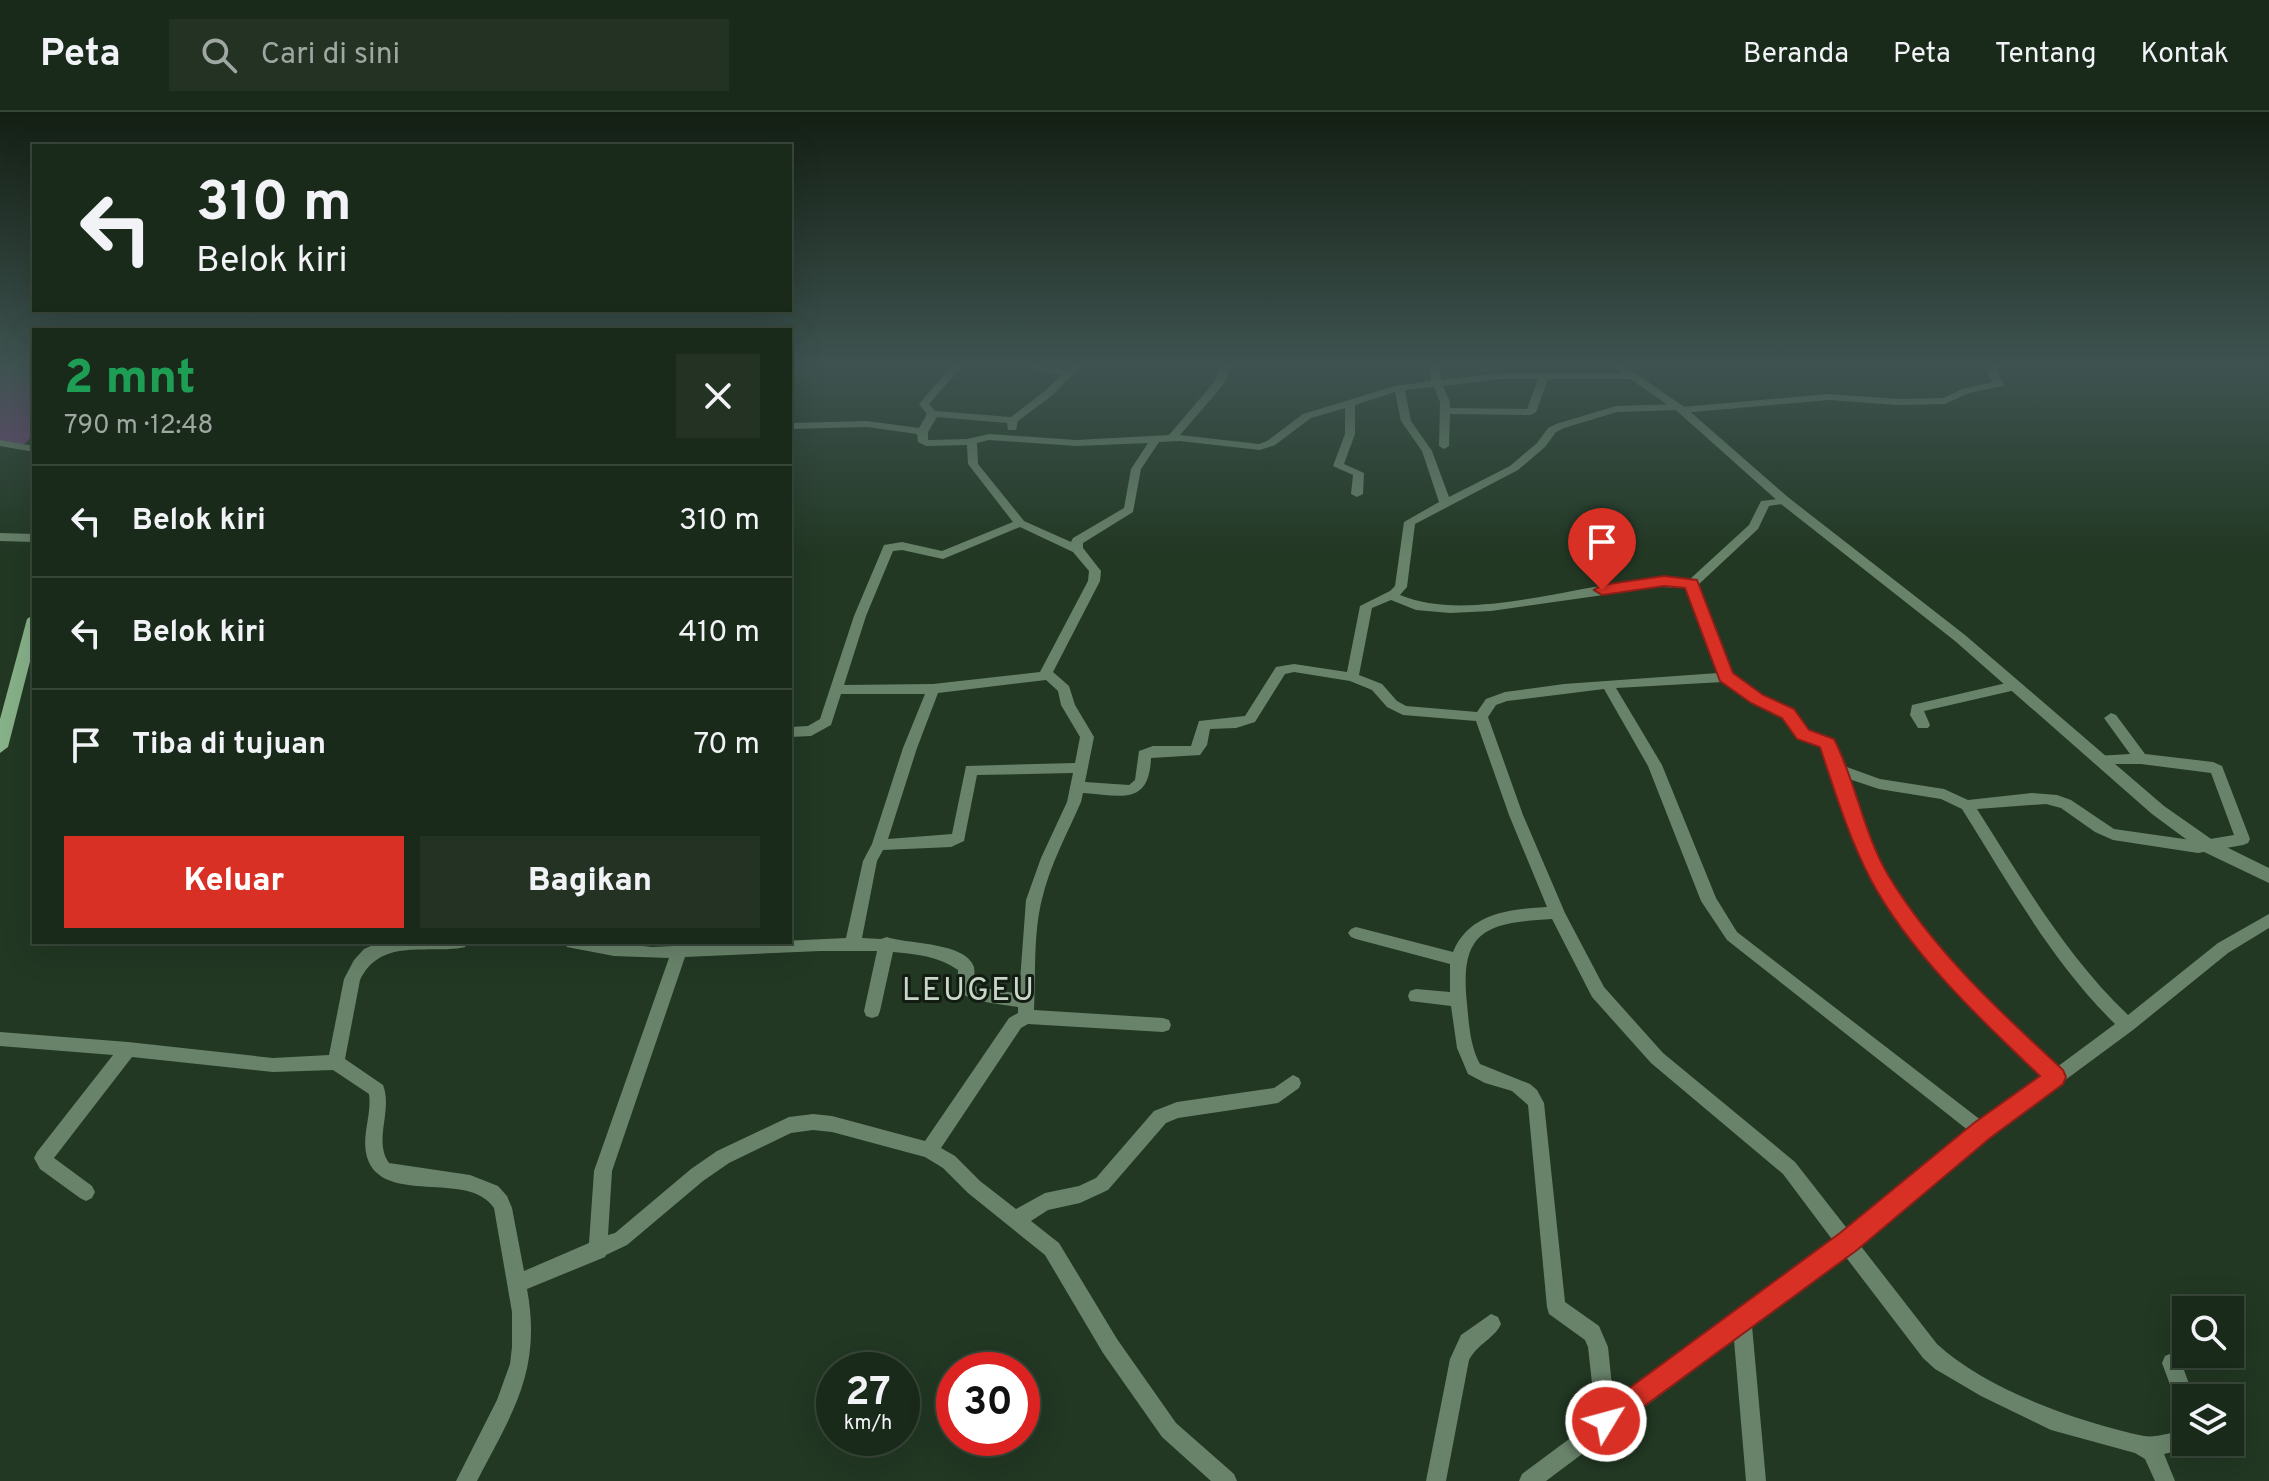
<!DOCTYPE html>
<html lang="id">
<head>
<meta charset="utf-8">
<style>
  body { margin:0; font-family:Overpass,sans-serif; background:#233223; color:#f1f3f6; height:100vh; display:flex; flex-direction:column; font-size:30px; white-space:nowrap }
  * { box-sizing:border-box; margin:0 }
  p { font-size:26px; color:#9fa7a2 }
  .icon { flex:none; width:44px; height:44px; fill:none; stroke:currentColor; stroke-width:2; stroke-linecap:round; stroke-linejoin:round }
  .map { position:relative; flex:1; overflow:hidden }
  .details { position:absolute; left:32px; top:216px; width:760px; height:616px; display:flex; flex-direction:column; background:#1a2a1a; border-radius:0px; box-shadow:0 8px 32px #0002,0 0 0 2px #384639 }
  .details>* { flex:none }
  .hud { position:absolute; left:32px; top:32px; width:760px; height:168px; border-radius:0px; box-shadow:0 8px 32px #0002,0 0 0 2px #384639; background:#1a2a1a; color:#f1f3f6; overflow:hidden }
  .tools { position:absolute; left:2172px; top:1184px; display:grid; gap:16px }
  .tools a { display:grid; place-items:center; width:72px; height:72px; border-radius:0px; background:#1a2a1a; box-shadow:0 8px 32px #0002,0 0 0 2px #384639; font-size:40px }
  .speed { position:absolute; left:816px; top:1240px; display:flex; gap:16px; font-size:40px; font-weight:700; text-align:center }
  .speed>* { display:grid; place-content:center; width:104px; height:104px; border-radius:50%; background:#1a2a1a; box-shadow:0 8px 32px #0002,0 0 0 2px #384639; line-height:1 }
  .speed small { font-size:20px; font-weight:400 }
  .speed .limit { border:12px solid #d22; background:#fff; color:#111 }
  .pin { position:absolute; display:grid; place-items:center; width:68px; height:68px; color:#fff; margin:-82px -34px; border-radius:50% 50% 50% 0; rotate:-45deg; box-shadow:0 0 8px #0007 }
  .pin .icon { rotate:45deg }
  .me { position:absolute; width:88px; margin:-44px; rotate:53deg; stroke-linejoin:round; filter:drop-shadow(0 0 6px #0008) }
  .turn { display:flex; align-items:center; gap:28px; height:168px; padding:0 32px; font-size:36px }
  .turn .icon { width:104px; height:104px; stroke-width:2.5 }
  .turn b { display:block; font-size:56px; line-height:68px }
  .round { display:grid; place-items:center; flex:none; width:84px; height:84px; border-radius:0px; background:#233223 }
  .headline { display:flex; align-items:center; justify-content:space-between; height:136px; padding:0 32px }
  h1 { font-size:48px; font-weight:800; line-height:60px; color:#1e9e55 }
  .button { display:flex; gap:16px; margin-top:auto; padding:16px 32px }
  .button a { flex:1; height:92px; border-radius:0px; background:#d93025; color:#fff; font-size:32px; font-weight:800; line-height:92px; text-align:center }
  .button a+a { background:#233223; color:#f1f3f6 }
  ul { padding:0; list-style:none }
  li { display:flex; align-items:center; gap:24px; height:112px; padding:0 32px; border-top:2px solid #384639 }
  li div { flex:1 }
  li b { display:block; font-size:30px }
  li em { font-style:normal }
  header { display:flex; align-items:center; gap:48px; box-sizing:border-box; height:112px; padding:0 40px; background:#1a2a1a; border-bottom:2px solid #384639 }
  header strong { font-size:38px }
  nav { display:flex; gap:44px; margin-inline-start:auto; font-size:28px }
  .search { width:560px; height:72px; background:#233223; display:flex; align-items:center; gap:20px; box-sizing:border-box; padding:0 28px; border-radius:0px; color:#9fa7a2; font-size:30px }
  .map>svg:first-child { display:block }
  .forest { fill:#78457f }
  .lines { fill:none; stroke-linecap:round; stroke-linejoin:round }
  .minor { fill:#69836a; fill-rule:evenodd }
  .tertiary { fill:#69836a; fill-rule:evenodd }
  .secondary { fill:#87b189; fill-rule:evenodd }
  .route { fill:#d93025; stroke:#8d1f18; stroke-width:2 }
  .labels { text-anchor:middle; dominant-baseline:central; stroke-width:6; stroke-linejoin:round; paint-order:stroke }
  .quarter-label { font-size:32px; letter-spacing:2px; fill:#c9d7c9; stroke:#131c13 }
</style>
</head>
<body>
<header>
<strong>Peta</strong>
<div class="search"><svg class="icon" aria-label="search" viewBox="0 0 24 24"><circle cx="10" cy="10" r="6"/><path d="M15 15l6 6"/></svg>Cari di sini</div>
<nav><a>Beranda</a><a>Peta</a><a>Tentang</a><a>Kontak</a></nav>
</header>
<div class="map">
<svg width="2269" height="1369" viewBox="0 0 2269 1369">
  <rect width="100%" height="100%" fill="#223823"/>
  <path class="forest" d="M0,253h34v54l-3,2 3,1v12l-12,13 -22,-2z"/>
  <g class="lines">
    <g class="minor">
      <path d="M952,253h11l-34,39 6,7 76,6 35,-27 15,-15 -30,-6 -1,-4 36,5 4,-5h11l-27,29 -36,27 -2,9h-8l-1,-7 -70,-6 -9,15v8l39,-1 22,-5 87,6 93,-5 45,-53 8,-17h10l-9,20 -43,50 79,9 8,-3 36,-27 92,-28 36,-5 -1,-16h10l1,15 60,-7h131l5,3 -5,3h-84l-12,33 -5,3 -81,-1 -1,32 -5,3 -5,-3 1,-44 -6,-15 -29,3 6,31 21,30 17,46 61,-31 27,-23 11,-15 8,-4 60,-18 61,-2 5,3 147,-13 71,5 43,-1 19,-9 31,-7 -6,-10 4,-7h10l-4,7 7,12 -1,2 -34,7 -24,11 -47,1 -69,-5 -147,13 -5,-3 -60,2 -53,16 -8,4 -11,15 -27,23 -103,54 -8,63 -7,8c61,26 156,-4 221,-12 23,-3 45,-4 68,-3l60,-55 12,-24 24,-3 6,3 -2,2 -20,3 -11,23 -60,56 34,90 30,21 31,14 15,21 24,9 12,26 36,13 64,10 24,11 64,-7 25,2 14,5 43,29 84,12 36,-6 -23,-62 -70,-9h-45l-2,-4 2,-4 34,-2 -26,-36 7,-5 5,2 29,39 68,8 9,4 28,73 -2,4 -5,2 -45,8 -85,-13 -18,-8 -34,-24 -15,-4 -69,5c46,72 88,146 151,206l90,-72 51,-29v14l-41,25 -95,77 -145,107 -128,108 77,99c50,46 141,78 207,92 11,2 30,-4 42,-6v12h9l-2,5 -29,7 11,27h-20l-10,-22 -10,-6 -84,-23 -70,-34 -46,-27 -12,-11 -78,-102 -93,70 14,155h-20l-12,-141 -188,141h-27l3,-7 74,-55 -8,-72 -3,-7 -36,-26 -2,-7 -19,-202 -16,-14 -27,-8 -17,-9 -11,-26 -6,-42 -41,-5 -2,-5 2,-5 6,-2 34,3v-28l-94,-25 -5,-2 -3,-4 3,-4 5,-2 97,25c16,-39 57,-43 94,-45l-38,-92 -33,-94 -73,-6 -16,-8 -15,-17 -22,-9 -56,-9 -9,2 -30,48 -19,6 -26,1 -3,16 -7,10 -49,3c-2,49 -31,37 -68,35l-2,9c-14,32 -31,63 -39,97 -9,36 -6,76 -8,111l129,8 6,2 2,5 -2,5 -6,2 -135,-8 -7,4 -80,120 14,8 25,25 36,28 29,-16 34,-7 17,-8 58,-67 23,-9 97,-14 19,-13 6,3 2,5 -2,5 -21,15 -100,15 -12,5 -58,67 -28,13 -32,7 -17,11 28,22 58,96 59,84 58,51 3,7h-26l-49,-44 -59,-84 -58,-98 -77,-62 -25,-25 -18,-11 -93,-25 -19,-2 -22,3 -62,30 -26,18 -76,64 -21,10 -1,2 -78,32c15,81 -14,123 -50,192h-21l41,-81 13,-36 2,-17v-35l-18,-104c-25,-39 -112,-1 -127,-51 -6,-21 5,-42 2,-63l-36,-24 -60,2 -141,-15 -78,101 38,28 3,6 -3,6 -6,3 -6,-3 -40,-29 -6,-11 3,-6 76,-97 -113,-9v-14l128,10 145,16 56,-3 15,-76 10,-19 10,-11 16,-7h88l-3,5 -5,1c-38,5 -80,-9 -100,32l-15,79 38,26c10,25 -10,56 6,78l81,12 28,11 9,10 5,12 12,63 65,-28 5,-72 75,-213 -55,-2 -42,-8 -5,-1 -3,-5h42l46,5 194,-9 17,-77 9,-17 31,-96 22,-54h-84l-10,31 -20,11 -21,1v-10l18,-1 12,-7 34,-103 30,-71 18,-3 40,9 71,-29 -45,-58 -1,-19 -41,1 -8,-4 -1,-8 -50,-7 -77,2v-6l77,-2 52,7 8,-14 -8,-10zM1501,267h37l-11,30 -77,-1v-6l-7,-16zM1395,280l6,29 21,30 17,51 -35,20 -9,64 -5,5 -30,15 -13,66 -53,-8 -18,3 -31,49 -46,5 -8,25h-38l-14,5 -4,29 -6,5 -44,-3 9,-45 -19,-32 -6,-19 -16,-14 47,-91 1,-10 -18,-23v-5l50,-31 8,-43 18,-27 21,-1 80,9 15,-5 36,-27 34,-10v26l-12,32 20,9 -2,19 6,3 6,-3 1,-21 -20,-9 11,-30v-29zM989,328l87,6 72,-3 -17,26 -7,39 -51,30 -2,4 -47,-21 -46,-57 -1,-21zM1020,415l53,25 16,19 -1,10 -48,91 -107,12 -89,1 22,-69 27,-65 9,-1 41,9zM1660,475l27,1 31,85 -154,11 -59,8 -19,7 -9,13 -71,-6 -9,-5 -15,-17 -23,-9 13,-67 19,-8 25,10 34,3 41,-2zM1046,568l12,11 3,14 19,32 -5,26 -109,3 -14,68 -64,5 29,-91 21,-55zM1723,570l29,20 31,14 15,21 24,9c8,15 9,31 14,47 8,25 19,50 31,74 40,83 110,147 177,209l-62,45 -245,-189 -21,-34 -54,-133 -46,-77zM1604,577l44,77 53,135 26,39 242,191 -120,100 -54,-69 -132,-109 -59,-66 -39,-74 -42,-98 -35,-98 8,-12 11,-4zM1073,661l-6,29 -26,56 -15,42 -7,94 -45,-8c0,-6 1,-14 0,-19 -8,-25 -68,-23 -87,-30l-6,2 -19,-1 15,-77 6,-11 68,-3 13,-6 13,-66zM1846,666l33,11 62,10 21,10c47,75 90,153 153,215l-58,43c-73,-67 -146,-135 -187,-226 -10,-20 -19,-41 -24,-63zM1552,807l40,78 59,66 132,111 51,68 -220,163 -6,-58 -9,-21 -34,-24 -21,-199 -7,-13 -7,-6 -50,-20c-10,-18 -11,-40 -13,-60 -8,-74 19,-81 85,-85zM820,839h57l-13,60 2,5 6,2 6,-2 2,-5 13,-59c23,2 45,4 65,18 0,6 -1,14 0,19 4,12 48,16 60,18v6l-9,5 -84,123 -93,-25 -19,-2 -24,3 -72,34 -26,18 -76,64 -7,2 4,-64 73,-214z"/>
      <path d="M0,328l34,6v6l-34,-6z"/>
      <path d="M0,421l34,1v8l-34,-1z"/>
      <path d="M2015,569l6,5 -1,3 -96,22 6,14 -2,3h-10l-8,-13 2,-10z"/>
      <path d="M1491,1202l7,3 3,7c-7,15 -23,19 -32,36l-23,121h-20l24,-122 11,-24z"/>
      <path d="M2172,1241l7,3 15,42h-8v14l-7,-3 -17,-46 3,-7z"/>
    </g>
    <path class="tertiary" d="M1610,253h13l63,43 103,90 176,137 199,171 50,35 55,27v15l-67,-32 -50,-37 -197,-173 -174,-137 -103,-92z"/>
    <path class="secondary" d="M34,502v32l-26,101 -8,6v-34l27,-100z"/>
  </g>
  <linearGradient id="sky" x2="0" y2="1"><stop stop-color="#131f13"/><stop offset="0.57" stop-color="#3e5350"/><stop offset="1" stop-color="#3e5350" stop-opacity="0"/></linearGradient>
  <rect width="2269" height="445" fill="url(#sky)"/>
  <path class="route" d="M1664,464l33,4 36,93 30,22 31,14 15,21 25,9c22,43 29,93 54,136 45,75 112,137 175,195l3,7 -3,7 -73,54 -133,112 -251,184 -9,-4 -4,-9 4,-9 243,-179 134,-110 66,-47c-60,-57 -130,-123 -169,-196 -22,-42 -36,-88 -51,-133l-23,-8 -15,-21 -31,-15 -31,-22 -35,-93 -21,-2 -62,9 -8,-5 8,-5z"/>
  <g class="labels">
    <g class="quarter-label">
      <text x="969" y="880">LEUGEU</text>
    </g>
  </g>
</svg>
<div class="tools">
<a><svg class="icon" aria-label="search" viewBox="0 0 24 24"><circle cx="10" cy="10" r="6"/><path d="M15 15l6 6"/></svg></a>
<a><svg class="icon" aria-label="layers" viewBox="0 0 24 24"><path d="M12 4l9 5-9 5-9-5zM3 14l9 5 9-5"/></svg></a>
</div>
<div class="speed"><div>27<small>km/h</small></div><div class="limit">30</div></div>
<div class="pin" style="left:1602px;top:478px;background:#d93025"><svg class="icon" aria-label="arrive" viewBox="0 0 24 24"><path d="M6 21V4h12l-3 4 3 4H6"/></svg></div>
<svg class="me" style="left:1606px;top:1309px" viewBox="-20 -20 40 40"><circle r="17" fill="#d93025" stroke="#fff" stroke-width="3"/><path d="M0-11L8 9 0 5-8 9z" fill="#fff"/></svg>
<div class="hud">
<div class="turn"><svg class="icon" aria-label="left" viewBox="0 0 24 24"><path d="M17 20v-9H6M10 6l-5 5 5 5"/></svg><div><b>310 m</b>Belok kiri</div></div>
</div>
<section class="details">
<div class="headline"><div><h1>2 mnt</h1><p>790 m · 12:48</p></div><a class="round"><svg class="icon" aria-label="close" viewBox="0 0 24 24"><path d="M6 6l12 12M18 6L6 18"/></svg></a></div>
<ul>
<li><svg class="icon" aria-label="left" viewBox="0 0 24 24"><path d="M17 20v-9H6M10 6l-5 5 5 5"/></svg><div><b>Belok kiri</b></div><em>310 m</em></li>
<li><svg class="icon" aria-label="left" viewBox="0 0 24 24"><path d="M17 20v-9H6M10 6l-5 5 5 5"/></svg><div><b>Belok kiri</b></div><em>410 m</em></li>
<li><svg class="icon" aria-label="arrive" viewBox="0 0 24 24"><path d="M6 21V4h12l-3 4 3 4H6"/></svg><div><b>Tiba di tujuan</b></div><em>70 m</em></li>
</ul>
<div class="button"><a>Keluar</a><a>Bagikan</a></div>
</section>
</div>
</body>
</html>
